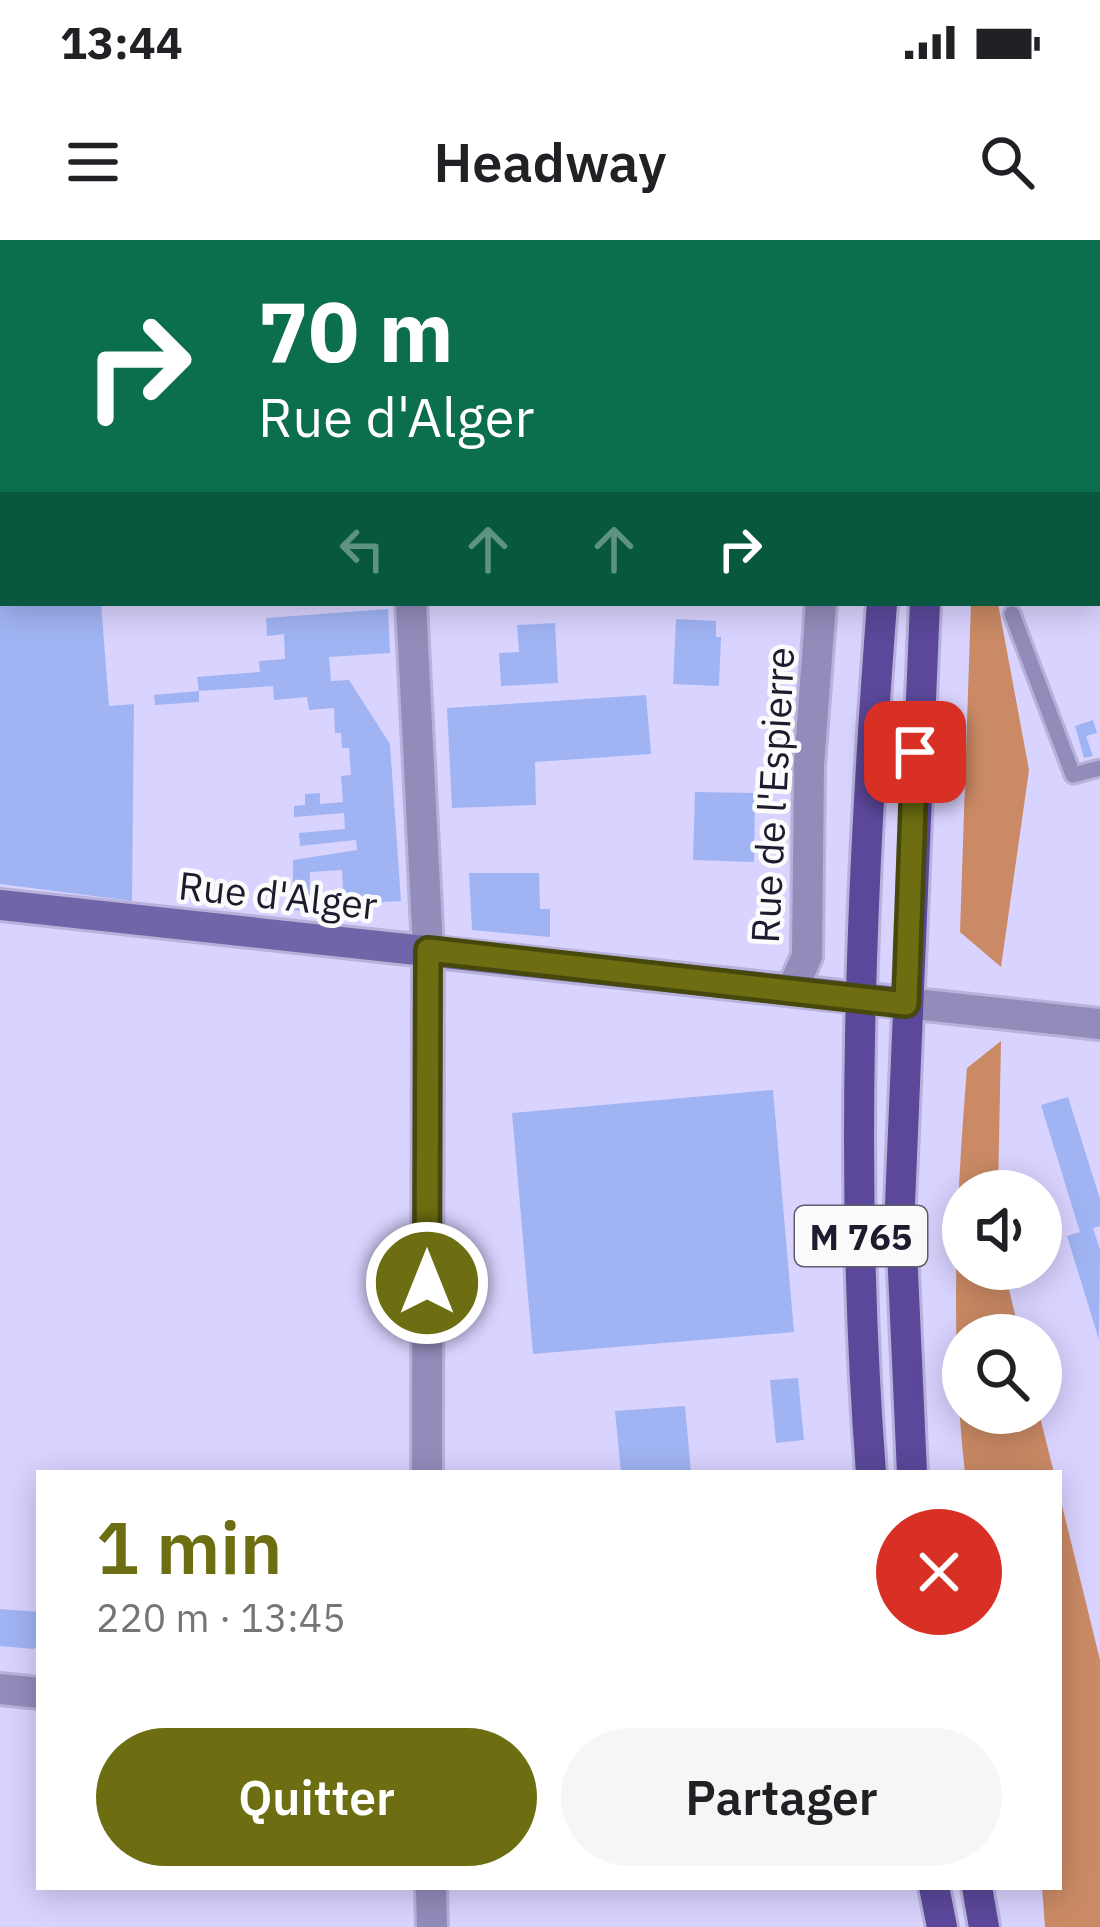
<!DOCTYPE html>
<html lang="fr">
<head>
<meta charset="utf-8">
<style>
  body { margin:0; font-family:"IBM Plex Sans",sans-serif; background:#f6f6f6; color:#202124; height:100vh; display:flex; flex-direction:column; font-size:45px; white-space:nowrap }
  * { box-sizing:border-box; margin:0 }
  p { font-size:39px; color:#757577 }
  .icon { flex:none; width:66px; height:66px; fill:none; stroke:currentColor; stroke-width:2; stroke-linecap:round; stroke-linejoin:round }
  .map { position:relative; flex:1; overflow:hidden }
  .sheet { position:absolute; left:36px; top:1230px; width:1026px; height:420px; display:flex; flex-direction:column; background:#fff; border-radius:0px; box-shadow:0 6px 30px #0003 }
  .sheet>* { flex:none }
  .banner { position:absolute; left:0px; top:0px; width:1101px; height:366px; box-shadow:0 6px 30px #0003; background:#0b6e4f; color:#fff; overflow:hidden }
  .fabs { position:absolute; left:942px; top:930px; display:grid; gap:24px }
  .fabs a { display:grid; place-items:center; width:120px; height:120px; border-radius:50%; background:#fff; box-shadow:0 6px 30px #0003; font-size:60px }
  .pin { position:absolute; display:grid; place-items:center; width:102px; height:102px; color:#fff; margin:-51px; border-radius:24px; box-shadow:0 6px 18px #0006 }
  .me { position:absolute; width:132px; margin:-66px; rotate:0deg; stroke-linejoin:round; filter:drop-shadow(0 0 9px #0008) }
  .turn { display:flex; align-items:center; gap:42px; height:252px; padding:0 60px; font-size:54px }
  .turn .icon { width:156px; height:156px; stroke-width:2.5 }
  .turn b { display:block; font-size:84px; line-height:102px }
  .lanes { display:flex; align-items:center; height:114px; padding:0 60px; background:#0003; justify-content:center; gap:60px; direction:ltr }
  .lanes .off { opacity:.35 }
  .round { display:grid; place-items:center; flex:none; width:126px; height:126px; border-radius:63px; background:#f6f6f6 }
  .headline { display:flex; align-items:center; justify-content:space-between; height:204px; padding:0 60px }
  h1 { font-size:72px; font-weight:600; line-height:90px; color:#6d6e12 }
  .button { display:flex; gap:24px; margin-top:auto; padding:24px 60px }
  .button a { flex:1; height:138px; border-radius:72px; background:#6d6e12; color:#fff; font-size:48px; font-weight:600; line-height:138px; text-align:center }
  .button a+a { background:#f6f6f6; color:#202124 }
  .status { display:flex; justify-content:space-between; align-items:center; height:84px; padding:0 60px; background:#fff; direction:ltr }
  .status svg { height:33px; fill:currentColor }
  header { display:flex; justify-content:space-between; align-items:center; height:156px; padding:0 60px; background:#fff; font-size:54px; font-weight:600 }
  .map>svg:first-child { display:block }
  .forest { fill:#ca8a65 }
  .building { fill:#a0b4f3 }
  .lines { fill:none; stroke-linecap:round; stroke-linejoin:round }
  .lane-casing { stroke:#b8b2da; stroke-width:21 }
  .street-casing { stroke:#b8b2da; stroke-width:36 }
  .secondary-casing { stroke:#b8b2da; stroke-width:36 }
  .primary-casing { stroke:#b8b2da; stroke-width:36 }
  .lane { stroke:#928cbb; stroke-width:15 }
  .street { stroke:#928cbb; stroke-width:30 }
  .secondary { stroke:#7165a9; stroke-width:30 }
  .primary { stroke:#5b489b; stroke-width:30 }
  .route-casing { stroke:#47480c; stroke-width:30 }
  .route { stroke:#6d6e12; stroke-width:21 }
  .labels { text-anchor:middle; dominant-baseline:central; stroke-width:9; stroke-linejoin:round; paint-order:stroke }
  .shield { fill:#fafbfa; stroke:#615e6c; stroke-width:3 }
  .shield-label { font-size:36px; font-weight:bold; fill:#1f1b2f }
  .street-label { font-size:39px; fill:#1f1b2f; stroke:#fafbfa }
</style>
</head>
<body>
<div class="status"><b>13:44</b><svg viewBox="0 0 49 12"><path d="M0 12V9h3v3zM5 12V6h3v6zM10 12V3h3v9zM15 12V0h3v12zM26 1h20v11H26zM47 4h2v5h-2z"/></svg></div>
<header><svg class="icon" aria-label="menu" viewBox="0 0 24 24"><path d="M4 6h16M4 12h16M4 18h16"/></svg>Headway<svg class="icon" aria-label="search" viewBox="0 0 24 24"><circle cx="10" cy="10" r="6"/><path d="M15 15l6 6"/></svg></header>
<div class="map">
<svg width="1100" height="1687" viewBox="0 0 1100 1687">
  <rect width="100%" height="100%" fill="#d9d3ff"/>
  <g class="forest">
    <path d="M971,363h27l31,167 -28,197 -41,-35z"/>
    <path d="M1001,801l-3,150h-35v78h41l16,66h-57v78h76l15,60h-89c-15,-136 -9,-270 2,-405z"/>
    <path d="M1059,1253l41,167v267h-55l-3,-40h17z"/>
  </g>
  <g class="building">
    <path d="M0,363h101l8,103 25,-2 -2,197 -132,-17z"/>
    <path d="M388,369l2,44 -61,4 2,24 18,-1 41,64 11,157 -57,3 -2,-34 -32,2 -1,40 -16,-2v-50l64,-10 -1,-10 -56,6 -1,-13 46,-4 -1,-16 -50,4v-11l11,-1v-11l15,-1v11l23,-2 -2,-26 10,-1 -2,-27h-7l-1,-15h-6l-1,-25 -25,2 -2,-13 -33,3 -1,-14 -74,5 -2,-14 63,-5 -1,-11 26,-2 -1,-25 -17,2 -1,-18z"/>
    <path d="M676,379l40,2v16h5l-2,49 -46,-2z"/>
    <path d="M555,383l3,60 -57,3 -2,-33 20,-1 -2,-27z"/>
    <path d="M199,451v11l-44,3 -1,-10z"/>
    <path d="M646,455l5,59 -116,8 1,43 -84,3 -5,-100z"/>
    <path d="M1093,480l4,13 -11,3 7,20 -9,2 -9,-32z"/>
    <path d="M695,552l60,1 -1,69 -61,-2z"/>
    <path d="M469,633h70l1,36h10v28l-78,-7z"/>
    <path d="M773,850l21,242 -261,22 -21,-241z"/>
    <path d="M1068,857l32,102v27l-7,2 7,22 -1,90 -32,-104 13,-4 -39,-127z"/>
    <path d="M798,1138l6,62 -28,3 -6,-63z"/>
    <path d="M685,1166l6,67h-70l-6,-62z"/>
    <path d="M0,1369l39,3v31l-5,6 -34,-3z"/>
  </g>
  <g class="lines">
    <defs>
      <path id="lane" d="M1012,374l61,161 27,-7"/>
      <g id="street">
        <path d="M450,3v-3"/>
        <path d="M866,3v-3"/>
        <path d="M411,363l17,346 -1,524"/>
        <path d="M792,750l15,-34 2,-191 12,-162"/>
        <path d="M906,763l194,21"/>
        <path d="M0,1449l39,4"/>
        <path d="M431,1647l1,40"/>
      </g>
      <path id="secondary" d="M0,665l906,98"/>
      <g id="primary">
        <path d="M930,3l1,-3"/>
        <path d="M974,3v-3"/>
        <path d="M871,1233c-22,-288 -11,-582 11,-870"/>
        <path d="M912,1233l-12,-269 25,-601"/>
        <path d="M934,1647l8,40"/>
        <path d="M977,1647l7,40"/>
      </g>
    </defs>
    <use href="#lane" class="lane-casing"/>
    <use href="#street" class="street-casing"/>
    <use href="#secondary" class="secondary-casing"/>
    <use href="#primary" class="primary-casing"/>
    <use href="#lane" class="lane"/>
    <use href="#street" class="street"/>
    <use href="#secondary" class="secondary"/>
    <use href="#primary" class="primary"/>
  </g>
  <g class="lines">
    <defs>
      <path id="route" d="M427,1043l1,-333 478,54 9,-252"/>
    </defs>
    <use href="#route" class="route-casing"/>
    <use href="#route" class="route"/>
  </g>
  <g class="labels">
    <rect class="shield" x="795" y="966" width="132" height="60" rx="9"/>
    <g class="shield-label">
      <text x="861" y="996">M 765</text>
    </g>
    <g class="street-label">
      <text transform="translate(772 555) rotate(-87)">Rue de l'Espierre</text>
      <text transform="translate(278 655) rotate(6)">Rue d'Alger</text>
    </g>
  </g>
</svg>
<div class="fabs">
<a><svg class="icon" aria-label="sound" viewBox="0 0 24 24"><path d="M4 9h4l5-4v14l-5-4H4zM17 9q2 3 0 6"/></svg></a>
<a><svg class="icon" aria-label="search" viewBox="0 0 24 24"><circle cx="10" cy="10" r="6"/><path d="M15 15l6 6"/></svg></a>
</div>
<div class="pin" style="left:915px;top:512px;background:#d93025"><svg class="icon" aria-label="arrive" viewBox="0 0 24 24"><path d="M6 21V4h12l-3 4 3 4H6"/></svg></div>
<svg class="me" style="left:427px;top:1043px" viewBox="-20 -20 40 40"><circle r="17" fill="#6d6e12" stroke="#fff" stroke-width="3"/><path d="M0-11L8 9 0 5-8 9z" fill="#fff"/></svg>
<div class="banner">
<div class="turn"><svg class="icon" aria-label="right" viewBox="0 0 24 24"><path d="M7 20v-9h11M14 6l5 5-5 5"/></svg><div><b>70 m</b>Rue d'Alger</div></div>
<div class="lanes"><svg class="icon off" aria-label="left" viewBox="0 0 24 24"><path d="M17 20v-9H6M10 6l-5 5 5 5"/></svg><svg class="icon off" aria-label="ahead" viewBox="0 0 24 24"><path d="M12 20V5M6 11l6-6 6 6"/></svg><svg class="icon off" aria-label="ahead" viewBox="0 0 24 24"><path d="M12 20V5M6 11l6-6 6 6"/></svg><svg class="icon" aria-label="right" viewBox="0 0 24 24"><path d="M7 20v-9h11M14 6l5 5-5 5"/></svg></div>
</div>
<section class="sheet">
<div class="headline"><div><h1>1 min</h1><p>220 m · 13:45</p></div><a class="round" style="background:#d93025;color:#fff"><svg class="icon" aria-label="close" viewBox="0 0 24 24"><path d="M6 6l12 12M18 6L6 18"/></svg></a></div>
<div class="button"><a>Quitter</a><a>Partager</a></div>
</section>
</div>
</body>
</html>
